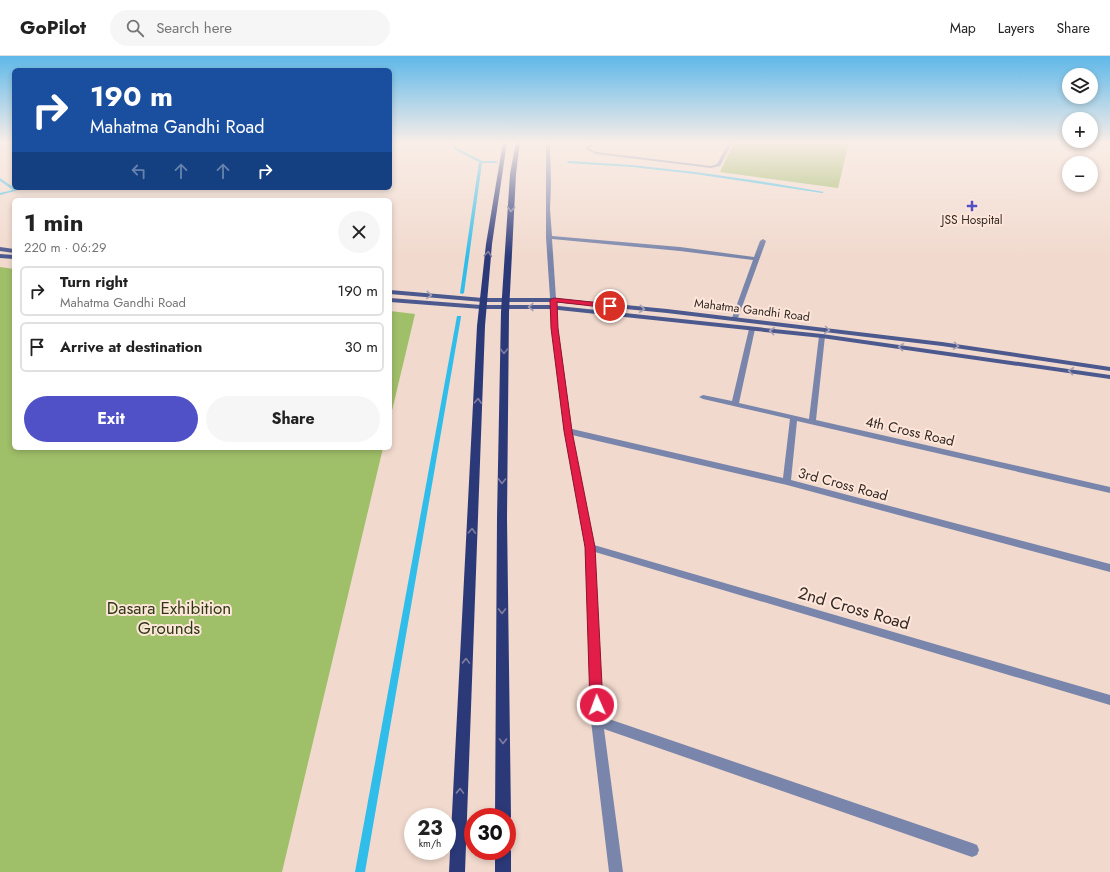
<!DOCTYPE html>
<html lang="en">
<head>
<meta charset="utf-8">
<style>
  body { margin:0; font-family:Jost,sans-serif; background:#f6f6f6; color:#222; height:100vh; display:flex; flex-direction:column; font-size:15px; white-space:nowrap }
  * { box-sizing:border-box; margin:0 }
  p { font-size:13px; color:#767676 }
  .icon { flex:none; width:22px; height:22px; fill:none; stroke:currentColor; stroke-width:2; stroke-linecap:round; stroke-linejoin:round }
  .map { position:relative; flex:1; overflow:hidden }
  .drawer { position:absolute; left:12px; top:142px; width:380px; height:252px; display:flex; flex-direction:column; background:#fff; border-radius:6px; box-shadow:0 2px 6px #0003 }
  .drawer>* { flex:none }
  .hud { position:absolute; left:12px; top:12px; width:380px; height:122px; border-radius:6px; box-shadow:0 2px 6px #0003; background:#1a4fa0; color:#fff; overflow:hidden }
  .tools { position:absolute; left:1062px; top:12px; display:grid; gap:8px }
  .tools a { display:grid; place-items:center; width:36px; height:36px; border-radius:50%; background:#fff; box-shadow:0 2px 6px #0003; font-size:20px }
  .speed { position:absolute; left:404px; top:752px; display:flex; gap:8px; font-size:20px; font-weight:700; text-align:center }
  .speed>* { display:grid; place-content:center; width:52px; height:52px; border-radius:50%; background:#fff; box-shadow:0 2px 6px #0003; line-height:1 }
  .speed small { font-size:10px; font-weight:400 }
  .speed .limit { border:6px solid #d22; background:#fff; color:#111 }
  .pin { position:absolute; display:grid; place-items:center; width:34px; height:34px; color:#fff; margin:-17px; border:2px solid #fff; border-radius:50%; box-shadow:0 1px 4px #0007 }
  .me { position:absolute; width:44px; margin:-22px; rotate:358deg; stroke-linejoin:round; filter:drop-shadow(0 0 3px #0008) }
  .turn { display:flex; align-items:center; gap:14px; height:84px; padding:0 12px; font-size:18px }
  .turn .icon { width:52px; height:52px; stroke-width:2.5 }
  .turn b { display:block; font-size:28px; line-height:34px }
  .lanes { display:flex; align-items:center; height:38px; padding:0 12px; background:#0003; justify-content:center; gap:20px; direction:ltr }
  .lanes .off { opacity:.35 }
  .round { display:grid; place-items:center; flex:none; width:42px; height:42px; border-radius:21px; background:#f6f6f6 }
  .summary { display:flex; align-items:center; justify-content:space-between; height:68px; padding:0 12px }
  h1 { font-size:24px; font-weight:700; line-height:30px }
  .button { display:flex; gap:8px; margin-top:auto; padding:8px 12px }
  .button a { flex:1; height:46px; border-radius:24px; background:#5051c7; color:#fff; font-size:16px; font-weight:700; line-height:46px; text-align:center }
  .button a+a { background:#f6f6f6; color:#222 }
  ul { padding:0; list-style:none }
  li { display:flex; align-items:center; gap:12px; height:50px; margin:0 8px 6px; padding:0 4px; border:2px solid #e0e0e0; border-radius:6px }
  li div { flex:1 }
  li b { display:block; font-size:15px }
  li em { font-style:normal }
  header { display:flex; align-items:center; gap:24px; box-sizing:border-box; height:56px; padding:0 20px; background:#fff; border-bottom:1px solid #e0e0e0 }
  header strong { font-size:19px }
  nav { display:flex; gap:22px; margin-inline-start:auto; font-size:14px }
  .search { width:280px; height:36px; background:#f6f6f6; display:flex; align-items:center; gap:10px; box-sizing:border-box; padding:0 14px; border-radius:22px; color:#767676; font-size:15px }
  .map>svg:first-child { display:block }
  .green { fill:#a0bf69 }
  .forest { fill:#91b353 }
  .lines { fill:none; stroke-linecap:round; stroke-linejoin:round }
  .stream { fill:#30bdea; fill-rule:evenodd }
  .minor { fill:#7985aa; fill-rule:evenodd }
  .secondary { fill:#4b598e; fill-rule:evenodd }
  .primary { fill:#2c3979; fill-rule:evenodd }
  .oneway { stroke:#807ea0 }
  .oneway2 { stroke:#a5a0b4 }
  .route { fill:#e11d48; stroke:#92132f }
  .poi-dot { fill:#5051c7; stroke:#ffe6da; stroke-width:1.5 }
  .labels { text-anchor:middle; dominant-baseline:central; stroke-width:4; stroke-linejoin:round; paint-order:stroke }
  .far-poi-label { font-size:12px; fill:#312823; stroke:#ffe6da }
  .far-street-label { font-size:12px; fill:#312823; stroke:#ffe6da }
  .street-label { font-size:14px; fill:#312823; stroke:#ffe6da }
  .near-park-label { font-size:17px; fill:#2c3911; stroke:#ffe6da }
  .near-street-label { font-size:17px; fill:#312823; stroke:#ffe6da }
</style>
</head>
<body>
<header>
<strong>GoPilot</strong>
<div class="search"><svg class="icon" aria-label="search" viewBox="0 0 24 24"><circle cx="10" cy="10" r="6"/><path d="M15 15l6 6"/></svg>Search here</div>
<nav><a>Map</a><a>Layers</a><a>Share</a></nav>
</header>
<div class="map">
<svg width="1110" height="816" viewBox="0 0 1110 816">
  <rect width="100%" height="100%" fill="#f1d9cd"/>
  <g class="green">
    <path d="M0,211l14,2v179h369l-101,424h-282z"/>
    <path d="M390,255l25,3 -25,105z"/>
  </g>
  <path class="forest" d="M734,86h115l-11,46 -118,-16z"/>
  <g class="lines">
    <g class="stream">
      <path d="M397,86h7l-14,4v-2z"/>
      <path d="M450,86h3l4,6 25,13h14l2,1 -2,1h-14l-18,130 -2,1 -2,-1 19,-131 -24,-12z"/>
      <path d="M568,105l64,4 63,7 64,9 65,11 -2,1 -127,-19 -63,-7 -65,-4z"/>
      <path d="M0,122l16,11 10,-1 -26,7v-2l13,-3 -13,-9z"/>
      <path d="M457,260h4v1l-96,555h-10z"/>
    </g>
    <g class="minor">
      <path d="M546,86h4l1,43 -1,24 2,27 128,11 74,10 6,-16 3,-2 3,2 -28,77 -3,2 -3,-2 21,-58 -73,-9 -128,-12 6,89 14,101 211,49 7,-59 -87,-20 -4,-2 4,-2 29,6 17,-72 3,-2 3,2 -16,74 70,16 10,-83 3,-2 3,2 -9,84 294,67v6l-313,-72 -6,59 319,84v8l-323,-87 -215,-50 22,110 516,150v10l-515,-153 8,165 369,126 5,2 2,5 -2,5 -5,2 -368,-128 19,143h-14l-18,-151 -6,-174 -21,-116 -12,-103 -6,-91z"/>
      <path d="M591,86h4l-6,7 8,3 114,14 6,-2 12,-22h4l-13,24 -9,2 -115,-14 -11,-5z"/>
    </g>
    <g class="secondary">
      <path d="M0,191l14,2v4l-14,-2z"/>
      <path d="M0,198l14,1v4l-14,-1z"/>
      <path d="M390,234l93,8h70l114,11 275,33 168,25v4l-168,-25 -275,-33 -114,-11h-70l-93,-8z"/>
      <path d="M390,242l91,7h68l273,29 288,41v4l-288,-41 -273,-29h-68l-91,-7z"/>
    </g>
    <g class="primary">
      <path d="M503,86h4l-15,102 -7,82 -20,546h-16l28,-546 9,-82z"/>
      <path d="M516,86h4l-4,32 -7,138 -2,206 4,299 -4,6v-6h-12l2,-299 4,-206 9,-138z"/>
      <path d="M507,788l4,7v21h-16v-21h12z"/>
    </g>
  </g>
  <defs><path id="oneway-chevron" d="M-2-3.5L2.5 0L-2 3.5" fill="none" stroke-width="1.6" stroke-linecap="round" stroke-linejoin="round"/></defs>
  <g class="oneway">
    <use href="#oneway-chevron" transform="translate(511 153) rotate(93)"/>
    <use href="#oneway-chevron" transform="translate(488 198) rotate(-85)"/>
    <use href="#oneway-chevron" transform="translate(504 295) rotate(91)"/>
    <use href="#oneway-chevron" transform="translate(478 345) rotate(-87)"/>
    <use href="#oneway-chevron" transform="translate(502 425) rotate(91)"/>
    <use href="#oneway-chevron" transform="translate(472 475) rotate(-87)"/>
    <use href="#oneway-chevron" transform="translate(502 555) rotate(90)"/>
    <use href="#oneway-chevron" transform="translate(466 605) rotate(-88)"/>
    <use href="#oneway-chevron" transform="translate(503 685) rotate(90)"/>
    <use href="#oneway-chevron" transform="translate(460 735) rotate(-88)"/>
  </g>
  <g class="oneway2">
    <use href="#oneway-chevron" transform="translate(429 239) rotate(5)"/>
    <use href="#oneway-chevron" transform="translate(531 251) rotate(-180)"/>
    <use href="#oneway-chevron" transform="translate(642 253) rotate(6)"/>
    <use href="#oneway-chevron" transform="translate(827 274) rotate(7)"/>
    <use href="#oneway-chevron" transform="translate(772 275) rotate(-174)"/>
    <use href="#oneway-chevron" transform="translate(956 290) rotate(9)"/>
    <use href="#oneway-chevron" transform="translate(901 291) rotate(-172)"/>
    <use href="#oneway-chevron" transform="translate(1071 315) rotate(-172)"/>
  </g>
  <linearGradient id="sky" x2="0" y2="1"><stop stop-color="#5eb8e9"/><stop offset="0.43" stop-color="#f9eee8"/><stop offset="1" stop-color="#f9eee8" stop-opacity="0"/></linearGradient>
  <rect width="1110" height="201" fill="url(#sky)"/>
  <path class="route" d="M554,242l56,6 4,2 -4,2 -53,-6 1,26 14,103 23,116 8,158 -2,5 -4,2 -5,-2 -2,-5 -5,-158 -21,-116 -13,-103 -1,-28z"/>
  <path class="poi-dot" d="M970 144h4v4h4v4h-4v4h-4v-4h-4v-4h4z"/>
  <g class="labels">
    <g class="far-poi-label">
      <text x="972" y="164">JSS Hospital</text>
    </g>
    <g class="far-street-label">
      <text transform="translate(752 254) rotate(7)">Mahatma Gandhi Road</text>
    </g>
    <g class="street-label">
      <text transform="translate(910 375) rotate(13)">4th Cross Road</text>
      <text transform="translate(843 428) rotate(15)">3rd Cross Road</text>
    </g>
    <g class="near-park-label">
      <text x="169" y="552">Dasara Exhibition<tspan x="169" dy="20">Grounds</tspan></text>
    </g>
    <g class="near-street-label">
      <text transform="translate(854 552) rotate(16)">2nd Cross Road</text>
    </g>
  </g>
</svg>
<div class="tools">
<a><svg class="icon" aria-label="layers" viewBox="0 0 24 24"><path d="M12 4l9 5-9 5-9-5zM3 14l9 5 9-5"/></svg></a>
<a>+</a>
<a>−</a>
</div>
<div class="speed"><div>23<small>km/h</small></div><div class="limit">30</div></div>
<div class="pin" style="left:610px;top:250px;background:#d93025"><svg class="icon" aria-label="arrive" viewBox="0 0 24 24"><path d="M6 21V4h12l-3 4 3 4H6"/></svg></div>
<svg class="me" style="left:597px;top:649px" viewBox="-20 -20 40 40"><circle r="17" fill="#e11d48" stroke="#fff" stroke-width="3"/><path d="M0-11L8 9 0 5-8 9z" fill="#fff"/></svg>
<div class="hud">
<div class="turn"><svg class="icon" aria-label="right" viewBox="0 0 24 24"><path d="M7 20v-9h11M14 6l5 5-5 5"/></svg><div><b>190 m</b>Mahatma Gandhi Road</div></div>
<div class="lanes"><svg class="icon off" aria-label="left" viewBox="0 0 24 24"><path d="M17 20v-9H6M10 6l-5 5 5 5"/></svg><svg class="icon off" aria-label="ahead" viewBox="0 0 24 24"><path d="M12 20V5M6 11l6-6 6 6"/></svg><svg class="icon off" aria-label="ahead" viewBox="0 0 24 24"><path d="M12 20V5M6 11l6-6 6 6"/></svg><svg class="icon" aria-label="right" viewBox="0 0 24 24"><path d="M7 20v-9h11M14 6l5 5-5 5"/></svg></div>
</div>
<section class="drawer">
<div class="summary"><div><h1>1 min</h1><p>220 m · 06:29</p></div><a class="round"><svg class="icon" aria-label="close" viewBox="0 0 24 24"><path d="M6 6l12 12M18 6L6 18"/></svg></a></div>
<ul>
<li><svg class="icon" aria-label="right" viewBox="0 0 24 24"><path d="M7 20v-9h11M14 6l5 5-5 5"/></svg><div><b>Turn right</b><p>Mahatma Gandhi Road</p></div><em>190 m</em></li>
<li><svg class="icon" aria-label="arrive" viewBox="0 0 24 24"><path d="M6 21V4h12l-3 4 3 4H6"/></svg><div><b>Arrive at destination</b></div><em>30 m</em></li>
</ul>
<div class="button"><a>Exit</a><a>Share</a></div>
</section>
</div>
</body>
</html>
